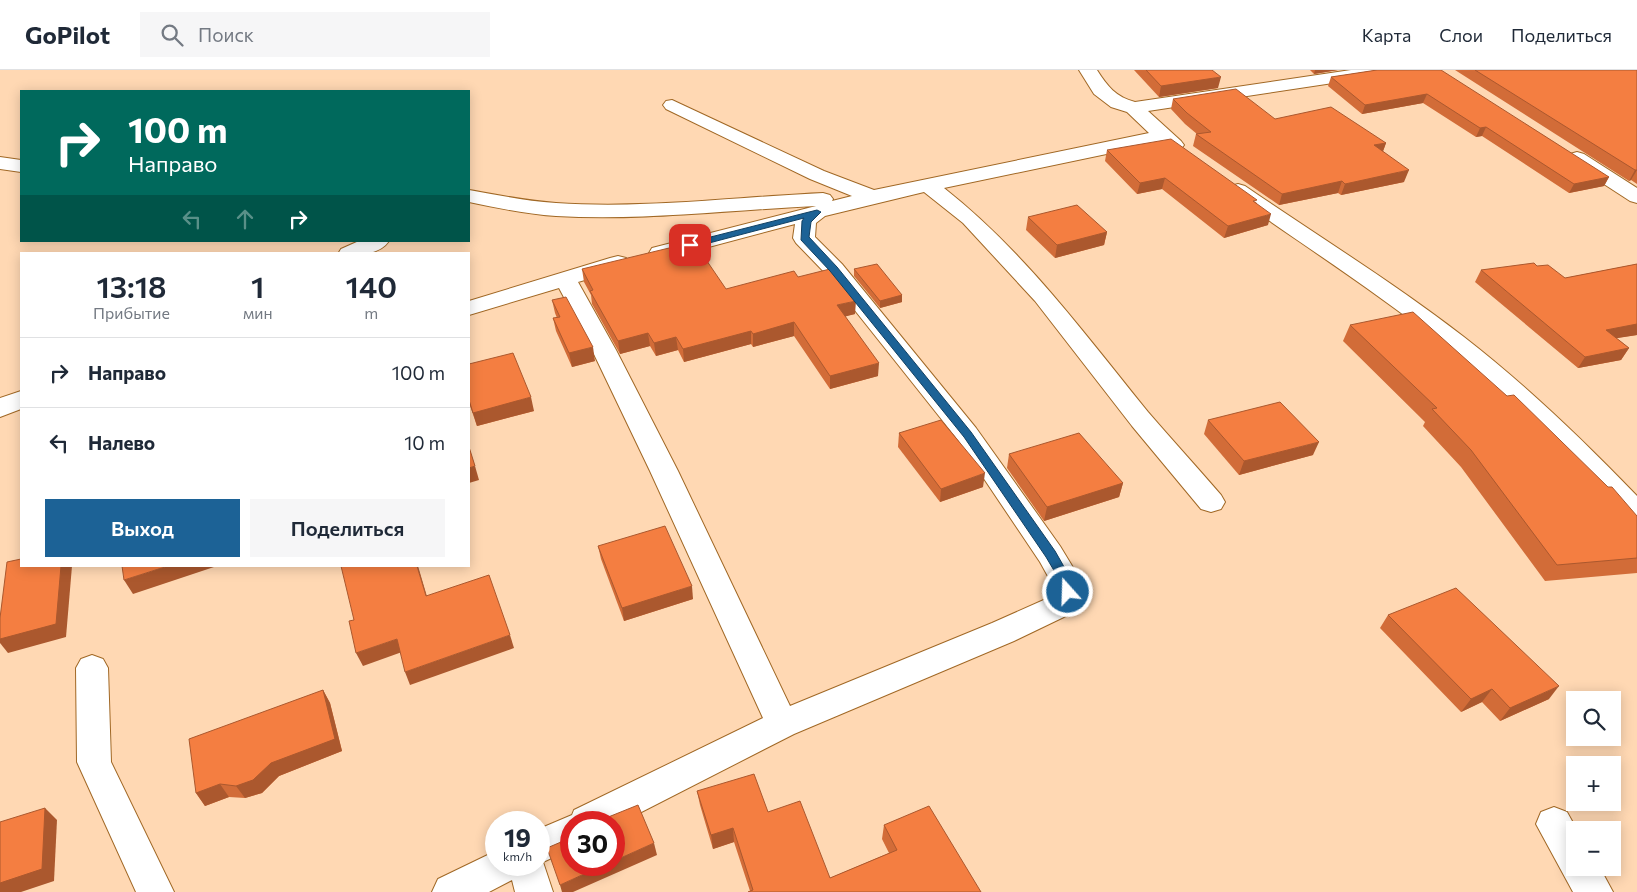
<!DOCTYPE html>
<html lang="ru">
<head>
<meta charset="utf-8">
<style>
  body { margin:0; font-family:Commissioner,sans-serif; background:#f6f6f7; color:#1f2937; height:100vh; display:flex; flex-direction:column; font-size:19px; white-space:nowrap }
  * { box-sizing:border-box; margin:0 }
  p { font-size:16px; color:#747a83 }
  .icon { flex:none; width:28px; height:28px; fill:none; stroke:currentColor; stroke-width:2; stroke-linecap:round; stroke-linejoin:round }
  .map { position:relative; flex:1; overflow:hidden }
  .details { position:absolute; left:20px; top:182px; width:450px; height:315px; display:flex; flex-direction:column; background:#fff; border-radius:0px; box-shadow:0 2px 12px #0003 }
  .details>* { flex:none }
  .hud { position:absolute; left:20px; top:20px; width:450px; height:152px; border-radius:0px; box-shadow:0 2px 12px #0003; background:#00695c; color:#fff; overflow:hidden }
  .fabs { position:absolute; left:1566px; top:621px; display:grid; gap:10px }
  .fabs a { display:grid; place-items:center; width:55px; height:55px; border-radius:0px; background:#fff; box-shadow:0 2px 12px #0003; font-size:25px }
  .speed { position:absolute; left:485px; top:741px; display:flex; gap:10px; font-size:25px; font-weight:700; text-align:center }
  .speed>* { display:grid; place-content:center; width:65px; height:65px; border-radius:50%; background:#fff; box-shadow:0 2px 12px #0003; line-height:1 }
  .speed small { font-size:12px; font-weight:400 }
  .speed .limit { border:8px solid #d22; background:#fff; color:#111 }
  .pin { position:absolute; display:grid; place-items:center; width:42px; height:42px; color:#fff; margin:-21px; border-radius:10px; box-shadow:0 2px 8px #0006 }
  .me { position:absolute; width:55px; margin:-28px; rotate:340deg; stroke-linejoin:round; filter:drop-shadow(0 0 4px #0008) }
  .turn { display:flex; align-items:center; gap:18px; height:105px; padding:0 25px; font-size:22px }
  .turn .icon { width:65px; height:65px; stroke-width:2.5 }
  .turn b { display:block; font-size:35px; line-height:42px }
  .lanes { display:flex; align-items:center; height:48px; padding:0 25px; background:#0003; justify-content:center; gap:25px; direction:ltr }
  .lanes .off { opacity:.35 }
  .eta { display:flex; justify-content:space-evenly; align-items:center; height:85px; text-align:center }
  .eta b { font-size:30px; font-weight:600; line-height:35px }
  .action { display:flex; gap:10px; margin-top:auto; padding:10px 25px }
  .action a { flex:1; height:58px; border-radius:0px; background:#1c6296; color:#fff; font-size:20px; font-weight:600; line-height:58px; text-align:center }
  .action a+a { background:#f6f6f7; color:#1f2937 }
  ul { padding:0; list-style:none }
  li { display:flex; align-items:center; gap:15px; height:70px; padding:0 25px; border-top:1px solid #e0e1e3 }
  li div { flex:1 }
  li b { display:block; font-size:19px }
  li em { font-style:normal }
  header { display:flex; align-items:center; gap:30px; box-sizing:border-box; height:70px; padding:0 25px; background:#fff; border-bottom:1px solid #e0e1e3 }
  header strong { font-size:24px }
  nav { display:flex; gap:28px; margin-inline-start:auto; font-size:18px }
  .search { width:350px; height:45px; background:#f6f6f7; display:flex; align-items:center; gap:12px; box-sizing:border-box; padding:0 18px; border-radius:0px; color:#747a83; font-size:19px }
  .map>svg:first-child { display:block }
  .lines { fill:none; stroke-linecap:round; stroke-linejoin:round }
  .street-casing { stroke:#a16825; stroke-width:2 }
  .street { fill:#fff; fill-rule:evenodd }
  .wall { fill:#d26c38 }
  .shaded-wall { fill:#ab582e }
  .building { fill:#f47e41; stroke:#ab582e }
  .route { fill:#1c6296; stroke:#124062 }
</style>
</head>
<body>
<header>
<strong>GoPilot</strong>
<div class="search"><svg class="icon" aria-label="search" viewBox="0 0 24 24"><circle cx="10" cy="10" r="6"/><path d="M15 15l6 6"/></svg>Поиск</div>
<nav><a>Карта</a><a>Слои</a><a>Поделиться</a></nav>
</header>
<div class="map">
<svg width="1637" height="822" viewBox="0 0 1637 822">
  <rect width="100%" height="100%" fill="#ffd8b3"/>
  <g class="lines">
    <defs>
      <g id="street">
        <path d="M1079,0h18c10,16 19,27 38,32l216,-32h44l-3,4 -6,1 -238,36 33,30 3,4 -3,4c-10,3 -14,0 -22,-6l-215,45c80,63 140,145 204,224 24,28 49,55 73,83l4,7 -4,7 -10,3 -10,-3 -69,-83 -97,-125 -72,-78 -39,-31 -99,24 -9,7 -1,14 27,27 134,164 84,118 20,33 3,13 -15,23 -54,26 -220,93 -180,92v-4h-43v27l-28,13 10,30h-38l-3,-12 -23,12h-57l6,-13 58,-28v14h43v-36l33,-14 2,-5 189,-92 -113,-247 -58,-121 -33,-62 -90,27v-14l141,-43 8,-2 8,2 3,5 -3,5 -48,14 38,68 62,121 112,235 202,-83 54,-24 6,-9 -2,-10 -10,-18 -82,-122 -132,-166 -30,-31 -3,-5 2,-14 -135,36 -8,-2 -3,-5 3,-5 164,-42c-87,4 -174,15 -260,10 -30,-2 -59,-8 -87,-14v-12c29,5 57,11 87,13 89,6 178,-6 267,-10l7,2 3,4 -1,2 20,-5 -42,-17 -144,-70 -3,-4 3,-4 6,-1 152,71 50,19 275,-57 -22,-21 -16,-5 -17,-13z"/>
        <path d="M1577,82l7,2 53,34v15l-7,-2 -60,-39 -3,-4 3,-4z"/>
        <path d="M0,87l21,3v12l-21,-3z"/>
        <path d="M1238,114l7,2c73,50 149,97 219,151 62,48 119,103 173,159v28l-10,-3c-56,-61 -115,-121 -180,-173 -69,-55 -144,-103 -216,-154l-3,-4 3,-4z"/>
        <path d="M359,171h30c-11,16 -34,13 -51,13l3,-5z"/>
        <path d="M21,321v18l-21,8v-19z"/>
        <path d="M92,585l11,4 5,9 3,94 63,130h-38l-59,-130 -1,-94 5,-9z"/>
        <path d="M1554,737l13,5 10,18h-2v38h25l13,24h-40l-37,-68 5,-12z"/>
      </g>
    </defs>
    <use href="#street" class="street-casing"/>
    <use href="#street" class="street"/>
  </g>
  <g class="wall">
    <path d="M1134,0h78l6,18 -59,9z"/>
    <path d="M1310,0h28l-24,4z"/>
    <path d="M1377,0l232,107 -5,9 -35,7 -87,-57 -6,1 -53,-34 -61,11 -34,-28 3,-9z"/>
    <path d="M1455,0h182v114l-6,-4 -2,1z"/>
    <path d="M1173,29l102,20 111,24 -3,8 21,31 -63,13 -3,-2 -59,12 -86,-59 3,-12h1l-12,-10 -14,-15z"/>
    <path d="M1107,80l149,52 12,23 -44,13 -62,-49 -25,5 -32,-33z"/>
    <path d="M1028,147l79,15 -3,13 -49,13 -29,-28z"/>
    <path d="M1637,194v71l-21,3 13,10 -8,12 -43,8 -103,-86 6,-12 56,-4 28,12z"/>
    <path d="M582,199l144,20 129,25 -10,2 33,60 -48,13 -36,-53 -41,11 -2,-3 -67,18 -6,-12 -22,6 -6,-10 -30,8 -28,-50 -1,-9 -7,-13z"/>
    <path d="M854,199l48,26v7l-22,6 -26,-32z"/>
    <path d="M552,230l43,61 -23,6 -16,-36 -3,-13h4l-2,-5z"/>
    <path d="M1350,255l287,191v57l-92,8 -84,-114 -38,-41 2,-4 -82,-81z"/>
    <path d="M469,294l65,47 -57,15 -8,-23z"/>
    <path d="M1208,350l105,35 -74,20 -35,-41z"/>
    <path d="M899,363l84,54 -43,15 -42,-55z"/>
    <path d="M1009,384l114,29 -4,14 -75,24 -37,-53z"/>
    <path d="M598,476l95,53 -69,22 -23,-62z"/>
    <path d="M1388,545l161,84 -49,22 -18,-19 -21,10 -81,-84z"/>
    <path d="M323,620l7,13 12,48 -63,25 -17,17 -17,5 -16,-1 -24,9 -9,-13z"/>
    <path d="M697,721l71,21 62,66 59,-25 -7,-14 2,-14 97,67 -231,-1 -16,-49 -21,7 -13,-44z"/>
  </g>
  <g class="shaded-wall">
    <path d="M1315,0h23l-24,4z"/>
    <path d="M1221,7l-3,11 -59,9 2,-11z"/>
    <path d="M1427,24l-4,9 -61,11 3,-9z"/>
    <path d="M1486,57l-4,9 -6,1 4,-9z"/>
    <path d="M1386,73l-4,11 -8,-9z"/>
    <path d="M1409,100l-5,12 -63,13 4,-11z"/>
    <path d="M1635,100h2l-6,10 -2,1z"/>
    <path d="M1609,107l-5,9 -35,7 5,-9z"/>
    <path d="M1165,108l-3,11 -25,5 3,-11z"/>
    <path d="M1342,111l-4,12 -59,12 3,-11z"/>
    <path d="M1271,144l-3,11 -44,13 4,-12z"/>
    <path d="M1107,162l-3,13 -49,13 2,-13z"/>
    <path d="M902,225v7l-22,6v-7z"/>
    <path d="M856,231l-1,13 -19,5 1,-14z"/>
    <path d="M794,252v14l-41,11v-13z"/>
    <path d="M1637,254v11l-38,6 7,-11z"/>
    <path d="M751,261v13l-67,18 -1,-13z"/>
    <path d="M648,263l2,13 -30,8 -2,-13z"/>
    <path d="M676,267l2,13 -22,6 -2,-13z"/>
    <path d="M593,277l2,14 -23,6 -3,-14z"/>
    <path d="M1629,278l-8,12 -43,8 7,-11z"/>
    <path d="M879,293l-1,13 -48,13v-13z"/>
    <path d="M531,327l3,14 -57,15 -4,-13z"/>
    <path d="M1319,372l-6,13 -74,20 5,-14z"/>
    <path d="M475,396l4,14 -10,3v-15z"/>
    <path d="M985,403l-2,14 -43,15 1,-13z"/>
    <path d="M1123,413l-4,14 -75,24 3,-14z"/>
    <path d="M61,496h11l-6,71 -58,16 -8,-10v-4z"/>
    <path d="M168,496h49l-84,28 -9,-14z"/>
    <path d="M417,496h1l13,44 -5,-14z"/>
    <path d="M692,516l1,13 -69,22 -2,-13z"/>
    <path d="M510,565l4,13 -104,37 -5,-13z"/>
    <path d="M397,569l5,13 -39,14 -7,-13z"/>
    <path d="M1559,616l-10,13 -49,22 10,-13z"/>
    <path d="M1492,619l-10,13 -21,10 10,-13z"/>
    <path d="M323,620l7,13 12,48 -63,25 -17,17 -17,5 -9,-12z"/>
    <path d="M220,714l9,13 -24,9 -9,-13z"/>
    <path d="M45,738l12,12 -3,61 -33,11h-21v-9z"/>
    <path d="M733,758l1,14 -21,7 -2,-14z"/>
    <path d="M654,773l3,12 -84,37h-11l-2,-7 44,-20h10v-4z"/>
  </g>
  <g class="building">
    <path d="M1146,0h66l9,7 -60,9z"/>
    <path d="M1377,0h64l168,107 -35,7 -88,-57 -6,1 -53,-34 -62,11 -34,-28z"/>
    <path d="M1475,0h162v100h-2z"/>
    <path d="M1236,19l39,30 56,-12 55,36 -12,2 35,25 -64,14 -3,-3 -60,13 -86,-60 15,-2 -24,-19 -14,-14z"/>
    <path d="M1171,69l86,61 -4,1 18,13 -43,12 -63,-48 -25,5 -33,-33z"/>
    <path d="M1077,135l30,27 -50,13 -29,-28z"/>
    <path d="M694,172l32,47 68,-18 4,6 32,-8 26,32 -19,4 42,58 -49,13 -36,-54 -41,12 -2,-3 -68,18 -7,-12 -22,6 -6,-10 -30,8 -28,-50 3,-1 -11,-21z"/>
    <path d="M1534,193l3,3 11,-1 17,13 72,-14v60l-31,6 23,18 -44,9 -104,-87z"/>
    <path d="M877,194l25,31 -22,6 -26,-32z"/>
    <path d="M566,227l27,50 -24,6 -16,-35 7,-1 -8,-17z"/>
    <path d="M1413,242l94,84 7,-1 94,92h4l25,29v42l-80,7 -86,-115 -39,-41 5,-1 -87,-83z"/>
    <path d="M513,283l18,44 -58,16 -4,-13v-36z"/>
    <path d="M1280,332l39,40 -75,19 -36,-41z"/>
    <path d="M941,350l44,53 -44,16 -42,-56z"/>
    <path d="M1079,363l44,50 -76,24 -38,-53z"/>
    <path d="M469,377l6,19 -6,2z"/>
    <path d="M665,456l27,60 -70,22 -24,-62z"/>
    <path d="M21,489v7h40l-5,58 -56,15v-21l7,-56z"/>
    <path d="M122,496h46l-44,14z"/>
    <path d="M341,496h76l9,30 63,-21 21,60 -105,37 -8,-33 -41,14 -7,-32 5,-1z"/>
    <path d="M1456,518l103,98 -49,22 -18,-19 -21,10 -83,-84z"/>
    <path d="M323,620l12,49 -64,24 -18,17 -17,6 -16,-2 -24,9 -7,-54z"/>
    <path d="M754,704l14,38 32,-11 30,77 67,-28 -13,-25 45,-19 52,86h-233l5,-2 -20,-62 -22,7 -14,-44z"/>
    <path d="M638,735l16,38 -40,18v-39h-18z"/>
    <path d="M45,738l-3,61 -42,14v-61z"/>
    <path d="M571,763v32h33l-44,20 -13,-37 21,-9 1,-5z"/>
  </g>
  <path class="route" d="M817,140l4,2 -10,10 -2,15 28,30 134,165 84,119 16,28 3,13 -2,4h-9l-4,-17 -13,-22 -82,-120 -134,-166 -29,-31 1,-19 2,-3 -114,30 -5,-3 2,-2z"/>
</svg>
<div class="fabs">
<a><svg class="icon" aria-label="search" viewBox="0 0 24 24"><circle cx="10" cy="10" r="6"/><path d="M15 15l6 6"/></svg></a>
<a>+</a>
<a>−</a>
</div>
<div class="speed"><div>19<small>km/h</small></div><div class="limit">30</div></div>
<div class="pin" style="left:690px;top:175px;background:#d93025"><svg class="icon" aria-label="arrive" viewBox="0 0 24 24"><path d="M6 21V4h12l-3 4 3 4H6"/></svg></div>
<svg class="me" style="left:1068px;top:522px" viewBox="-20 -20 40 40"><circle r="17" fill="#1c6296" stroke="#fff" stroke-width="3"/><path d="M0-11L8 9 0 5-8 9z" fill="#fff"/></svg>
<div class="hud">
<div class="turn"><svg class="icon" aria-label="right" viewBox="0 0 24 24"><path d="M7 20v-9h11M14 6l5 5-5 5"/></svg><div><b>100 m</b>Направо</div></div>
<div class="lanes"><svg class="icon off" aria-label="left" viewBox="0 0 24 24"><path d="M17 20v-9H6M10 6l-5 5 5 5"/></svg><svg class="icon off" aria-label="ahead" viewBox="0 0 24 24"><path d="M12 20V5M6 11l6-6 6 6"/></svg><svg class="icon" aria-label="right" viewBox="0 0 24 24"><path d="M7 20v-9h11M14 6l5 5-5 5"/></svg></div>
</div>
<section class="details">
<div class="eta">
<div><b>13:18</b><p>Прибытие</p></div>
<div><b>1</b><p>мин</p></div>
<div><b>140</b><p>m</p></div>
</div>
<ul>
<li><svg class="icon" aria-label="right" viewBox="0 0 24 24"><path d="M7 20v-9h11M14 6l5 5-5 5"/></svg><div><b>Направо</b></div><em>100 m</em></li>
<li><svg class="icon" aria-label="left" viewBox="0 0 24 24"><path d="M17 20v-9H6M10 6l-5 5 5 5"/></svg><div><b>Налево</b></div><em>10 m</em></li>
</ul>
<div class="action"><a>Выход</a><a>Поделиться</a></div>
</section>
</div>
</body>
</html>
